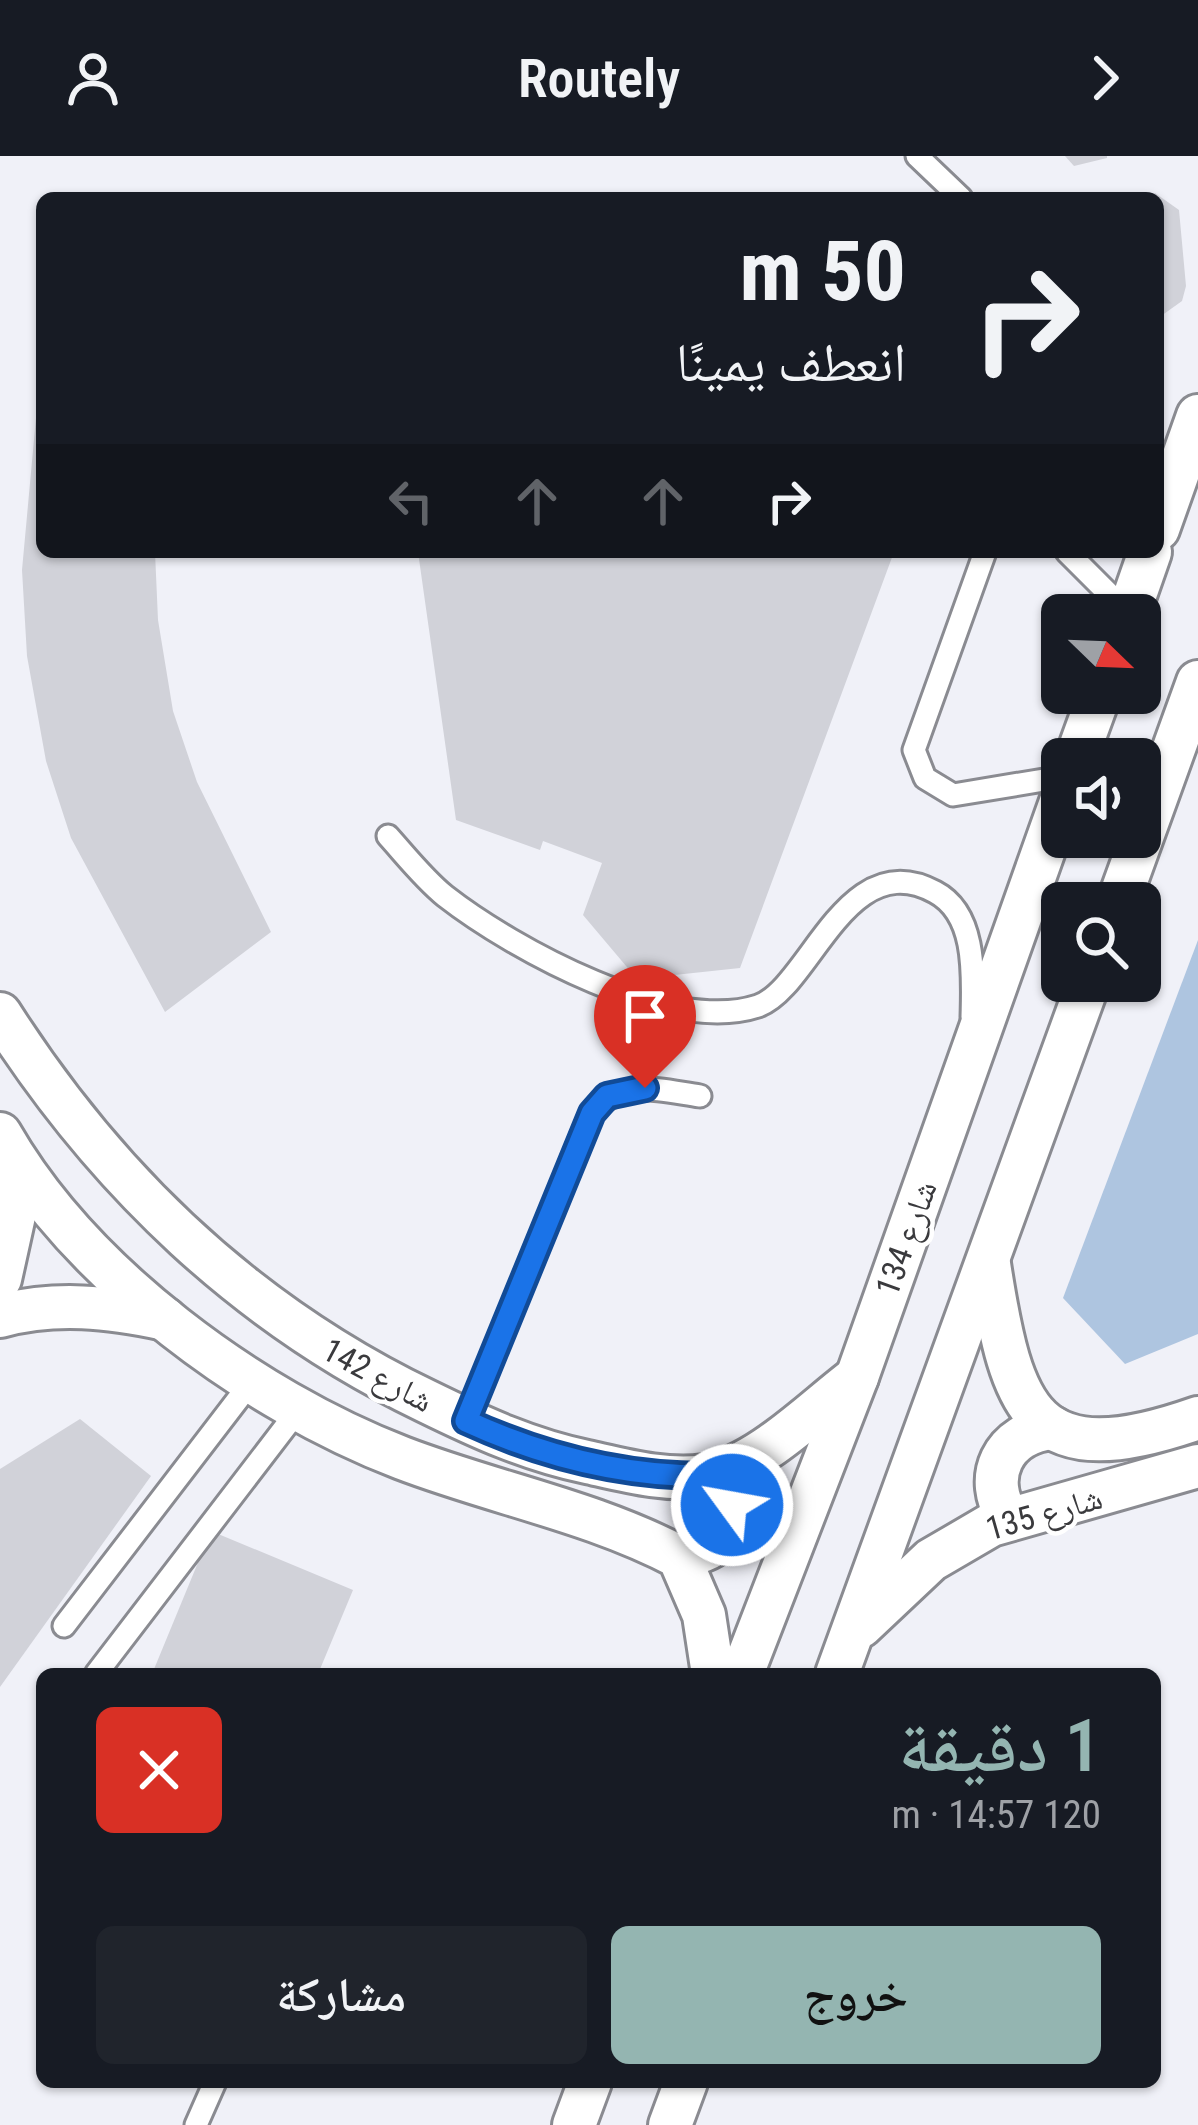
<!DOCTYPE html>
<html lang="ar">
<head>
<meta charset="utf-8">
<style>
  body { margin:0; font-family:"Roboto Condensed","Noto Naskh Arabic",sans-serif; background:#20242c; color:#f1f3f6; direction:rtl; height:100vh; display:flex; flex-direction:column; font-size:45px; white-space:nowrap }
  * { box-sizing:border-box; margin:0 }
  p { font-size:39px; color:#9ea1a6 }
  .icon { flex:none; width:66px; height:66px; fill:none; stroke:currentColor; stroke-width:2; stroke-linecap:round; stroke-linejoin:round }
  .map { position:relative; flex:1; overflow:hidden; direction:ltr }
  .side { position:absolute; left:36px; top:1512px; width:1125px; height:420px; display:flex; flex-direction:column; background:#171b24; border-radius:18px; box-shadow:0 3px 9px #0004; direction:rtl }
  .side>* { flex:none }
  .guide { position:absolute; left:36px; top:36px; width:1128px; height:366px; border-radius:18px; box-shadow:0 3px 9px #0004; direction:rtl; background:#171b24; color:#f1f3f6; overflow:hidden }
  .needle { width:78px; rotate:113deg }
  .buttons { position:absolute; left:1041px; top:438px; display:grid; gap:24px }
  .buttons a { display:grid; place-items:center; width:120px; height:120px; border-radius:18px; background:#171b24; box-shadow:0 3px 9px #0004; font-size:60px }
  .pin { position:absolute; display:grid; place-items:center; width:102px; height:102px; color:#fff; margin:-123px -51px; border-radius:50% 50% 50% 0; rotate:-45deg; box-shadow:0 0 12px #0007 }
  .pin .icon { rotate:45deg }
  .me { position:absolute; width:132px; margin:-66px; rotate:302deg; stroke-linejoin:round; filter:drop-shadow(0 0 9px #0008) }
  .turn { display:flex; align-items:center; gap:42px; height:252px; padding:0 60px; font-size:54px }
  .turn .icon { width:156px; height:156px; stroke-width:2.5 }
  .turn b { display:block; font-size:84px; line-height:102px }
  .lanes { display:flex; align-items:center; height:114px; padding:0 60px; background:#0003; justify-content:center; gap:60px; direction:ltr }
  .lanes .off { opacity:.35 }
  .round { display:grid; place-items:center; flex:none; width:126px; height:126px; border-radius:18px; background:#20242c }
  .summary { display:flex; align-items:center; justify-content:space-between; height:204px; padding:0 60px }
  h1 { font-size:72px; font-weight:600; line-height:90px; color:#94b5b1 }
  .cta { display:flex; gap:24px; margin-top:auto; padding:24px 60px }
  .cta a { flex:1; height:138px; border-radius:18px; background:#94b5b1; color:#111; font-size:48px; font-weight:600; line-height:138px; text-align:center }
  .cta a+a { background:#20242c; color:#f1f3f6 }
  header { display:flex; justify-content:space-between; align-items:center; height:156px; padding:0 60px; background:#171b24; font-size:54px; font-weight:600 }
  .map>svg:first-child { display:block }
  .water { fill:#aec5e0 }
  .building { fill:#d1d2d9 }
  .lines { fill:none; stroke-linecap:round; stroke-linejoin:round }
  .service-casing { stroke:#8a8b91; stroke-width:27 }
  .minor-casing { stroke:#8a8b91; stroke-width:48 }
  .service { stroke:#fff; stroke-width:21 }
  .minor { stroke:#fff; stroke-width:42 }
  .route-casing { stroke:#114b97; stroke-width:30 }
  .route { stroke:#1a73e8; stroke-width:21 }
  .labels { text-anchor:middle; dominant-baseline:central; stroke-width:9; stroke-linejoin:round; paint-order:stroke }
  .street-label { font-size:33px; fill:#3a3a3d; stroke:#fff }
</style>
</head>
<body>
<header><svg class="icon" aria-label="forward" viewBox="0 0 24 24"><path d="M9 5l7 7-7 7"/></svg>Routely<svg class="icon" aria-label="person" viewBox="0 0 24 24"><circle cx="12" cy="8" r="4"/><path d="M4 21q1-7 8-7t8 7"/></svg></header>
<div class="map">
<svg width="1198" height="1969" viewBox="0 0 1198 1969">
  <rect width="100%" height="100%" fill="#f0f1f8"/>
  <path class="water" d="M1198,784v394l-73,30 -62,-66z"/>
  <g class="building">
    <path d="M1065,0h42v2l-33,8z"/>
    <path d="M1155,37l24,17 7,76 -4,15 -21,15 -3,-118h-19z"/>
    <path d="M37,251l5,1v144h113l3,68 15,91 24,71 74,150 -106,80 -94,-174 -25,-77 -19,-105 -5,-86z"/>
    <path d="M418,396h476l-154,416 -103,11 -54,-64 19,-52 -59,-22 -3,9 -84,-30z"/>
    <path d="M80,1263l71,57 -151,211v-218z"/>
    <path d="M211,1375l142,59 -35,84h-166z"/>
  </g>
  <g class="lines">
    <defs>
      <g id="service">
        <path d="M917,0l44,42"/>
        <path d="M985,396l-71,198 11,28 28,17 109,-18"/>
        <path d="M1067,396l61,61"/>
        <path d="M388,680c18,20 36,43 57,60 68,53 225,139 313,110 52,-18 88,-162 177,-114 42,22 38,84 37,125"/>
        <path d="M466,1265l125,-308c31,-35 67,-23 109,-17"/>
        <path d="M64,1470l188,-245"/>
        <path d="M96,1518l203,-265"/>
        <path d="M196,1969l19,-43"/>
      </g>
      <g id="minor">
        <path d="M1158,373l40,-113"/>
        <path d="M1128,459l22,-63"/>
        <path d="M1076,603l24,-66"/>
        <path d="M1118,747l80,-221"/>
        <path d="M0,858c106,166 247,301 426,387 53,26 103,49 161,61 36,8 80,20 118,14 54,-9 109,-67 152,-99"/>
        <path d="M0,978c81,141 251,266 402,324 91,35 190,53 277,99l25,58 9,59"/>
        <path d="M989,1108c23,149 44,212 209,154"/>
        <path d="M0,1123l17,-77 -6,-49"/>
        <path d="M0,1160c56,-15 109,-9 165,3"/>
        <path d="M1009,1363c-28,-41 -6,-87 44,-91"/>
        <path d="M679,1401c32,-6 52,-16 53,-52l-26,-29"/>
        <path d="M861,1470l70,-66 60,-35 207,-59"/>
        <path d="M742,1518l115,-297 205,-578"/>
        <path d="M837,1518l252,-693"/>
        <path d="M574,1969l16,-43"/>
        <path d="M670,1969l16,-43"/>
      </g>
    </defs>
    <use href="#service" class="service-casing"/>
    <use href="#minor" class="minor-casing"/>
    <use href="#service" class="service"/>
    <use href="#minor" class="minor"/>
  </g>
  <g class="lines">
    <defs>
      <path id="route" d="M645,932l-38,8 -15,17 -126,308c76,35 157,55 240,55l26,29"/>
    </defs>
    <use href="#route" class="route-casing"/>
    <use href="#route" class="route"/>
  </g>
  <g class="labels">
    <g class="street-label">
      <text transform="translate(906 1082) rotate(-70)">شارع 134</text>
      <text transform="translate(378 1219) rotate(28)">شارع 142</text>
      <text transform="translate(1044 1357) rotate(-16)">شارع 135</text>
    </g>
  </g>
</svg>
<div class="buttons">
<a><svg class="needle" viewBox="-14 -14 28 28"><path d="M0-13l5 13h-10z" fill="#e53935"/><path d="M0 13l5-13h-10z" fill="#9ea1a6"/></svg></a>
<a><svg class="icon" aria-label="sound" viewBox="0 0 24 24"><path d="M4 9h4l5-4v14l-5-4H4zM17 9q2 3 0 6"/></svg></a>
<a><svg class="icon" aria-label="search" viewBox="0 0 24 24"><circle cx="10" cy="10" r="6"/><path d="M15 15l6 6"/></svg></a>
</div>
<div class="pin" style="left:645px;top:932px;background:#d93025"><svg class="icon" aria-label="arrive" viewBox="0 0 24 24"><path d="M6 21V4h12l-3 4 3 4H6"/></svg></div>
<svg class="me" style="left:732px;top:1349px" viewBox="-20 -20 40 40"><circle r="17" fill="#1a73e8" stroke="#fff" stroke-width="3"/><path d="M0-11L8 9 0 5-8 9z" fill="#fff"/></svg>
<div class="guide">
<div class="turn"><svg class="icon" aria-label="right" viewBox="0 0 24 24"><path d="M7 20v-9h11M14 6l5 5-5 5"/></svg><div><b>50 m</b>انعطف يمينًا</div></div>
<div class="lanes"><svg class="icon off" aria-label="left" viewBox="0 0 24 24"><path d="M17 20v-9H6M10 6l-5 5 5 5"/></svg><svg class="icon off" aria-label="ahead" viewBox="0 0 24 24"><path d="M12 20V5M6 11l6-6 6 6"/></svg><svg class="icon off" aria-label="ahead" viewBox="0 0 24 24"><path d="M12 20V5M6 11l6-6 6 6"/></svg><svg class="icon" aria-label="right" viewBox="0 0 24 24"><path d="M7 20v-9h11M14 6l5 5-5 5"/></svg></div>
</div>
<section class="side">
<div class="summary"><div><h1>1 دقيقة</h1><p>120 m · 14:57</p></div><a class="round" style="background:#d93025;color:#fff"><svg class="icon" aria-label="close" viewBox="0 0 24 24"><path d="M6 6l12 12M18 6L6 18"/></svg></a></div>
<div class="cta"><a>خروج</a><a>مشاركة</a></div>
</section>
</div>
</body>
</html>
